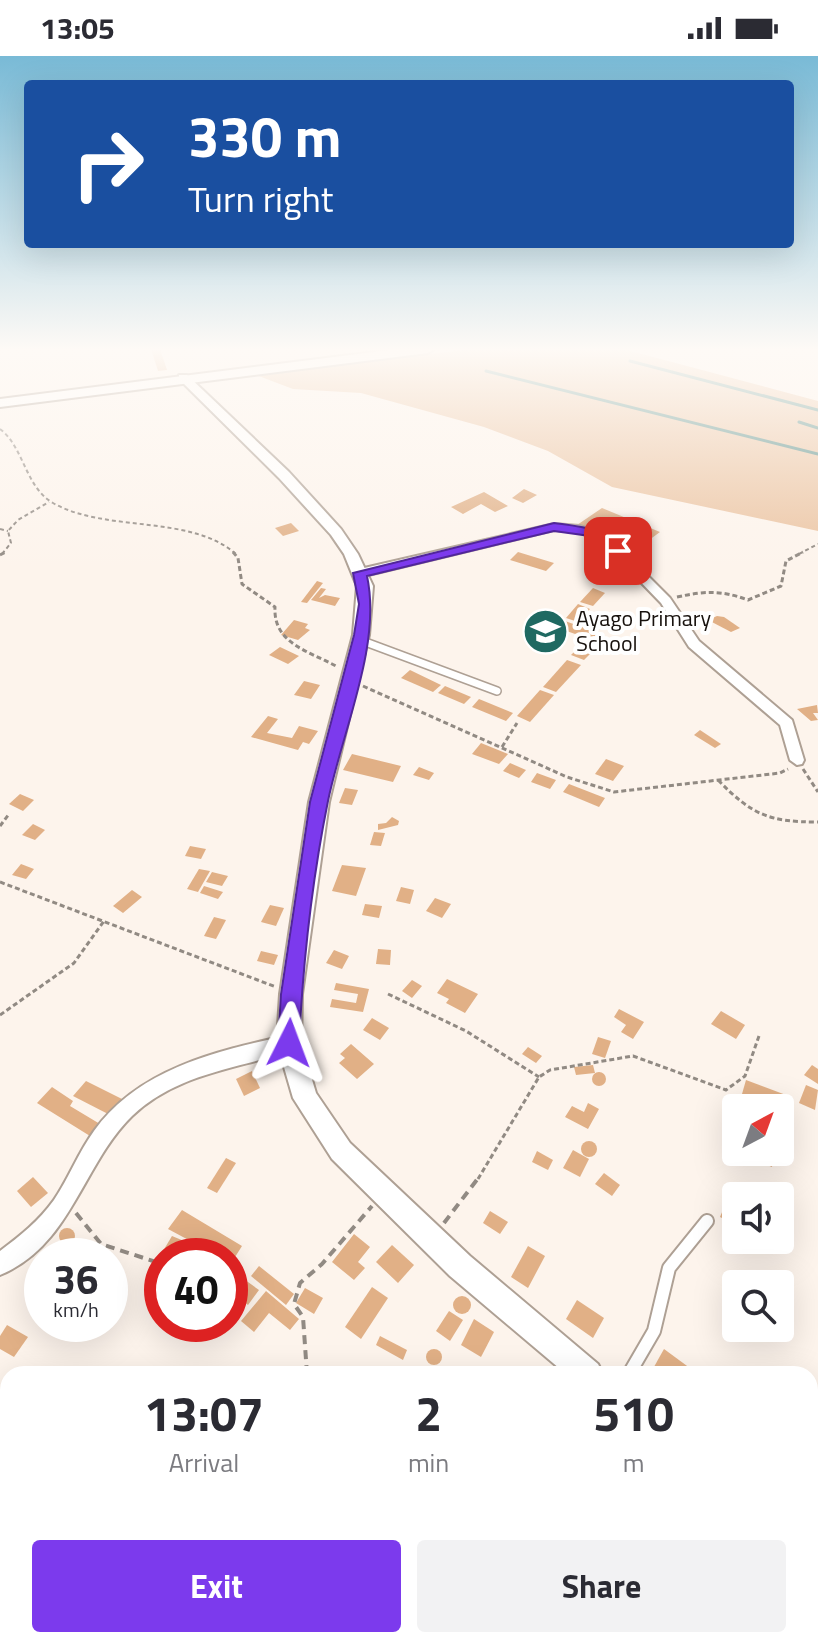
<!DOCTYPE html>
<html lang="en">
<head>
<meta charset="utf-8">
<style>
  body { margin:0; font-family:"Titillium Web",sans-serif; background:#f2f2f3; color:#2b2b33; height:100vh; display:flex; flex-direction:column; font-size:30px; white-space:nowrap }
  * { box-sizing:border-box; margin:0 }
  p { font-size:26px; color:#7c7c81 }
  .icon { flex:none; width:44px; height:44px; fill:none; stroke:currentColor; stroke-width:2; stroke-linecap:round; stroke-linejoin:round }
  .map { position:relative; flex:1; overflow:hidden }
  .details { position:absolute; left:0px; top:1310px; width:818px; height:282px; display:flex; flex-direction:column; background:#fff; border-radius:24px 24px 0 0; box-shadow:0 8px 32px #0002 }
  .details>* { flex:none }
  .hud { position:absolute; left:24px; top:24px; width:770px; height:168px; border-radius:8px; box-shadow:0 8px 32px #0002; background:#1a4fa0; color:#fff; overflow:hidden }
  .needle { width:52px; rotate:41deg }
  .buttons { position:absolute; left:722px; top:1038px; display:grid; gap:16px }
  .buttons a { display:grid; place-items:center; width:72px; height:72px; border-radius:8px; background:#fff; box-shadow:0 8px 32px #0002; font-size:40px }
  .speed { position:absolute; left:24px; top:1182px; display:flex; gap:16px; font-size:40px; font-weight:700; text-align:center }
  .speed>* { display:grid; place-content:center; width:104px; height:104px; border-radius:50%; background:#fff; box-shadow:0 8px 32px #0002; line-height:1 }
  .speed small { font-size:20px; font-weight:400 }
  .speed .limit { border:12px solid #d22; background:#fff; color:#111 }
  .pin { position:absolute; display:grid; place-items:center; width:68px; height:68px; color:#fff; margin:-34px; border-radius:16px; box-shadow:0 4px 12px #0006 }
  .me { position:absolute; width:88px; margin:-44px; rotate:3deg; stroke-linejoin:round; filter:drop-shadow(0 0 6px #0008) }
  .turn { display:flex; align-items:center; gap:28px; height:168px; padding:0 32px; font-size:36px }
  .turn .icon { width:104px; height:104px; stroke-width:2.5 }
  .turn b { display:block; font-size:56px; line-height:68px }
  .eta { display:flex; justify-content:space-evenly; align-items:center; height:136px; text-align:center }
  .eta b { font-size:48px; font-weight:700; line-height:56px }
  .button { display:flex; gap:16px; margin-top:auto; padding:16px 32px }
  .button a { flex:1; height:92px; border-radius:8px; background:#7c3aed; color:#fff; font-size:32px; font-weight:700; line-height:92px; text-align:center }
  .button a+a { background:#f2f2f3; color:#2b2b33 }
  .status { display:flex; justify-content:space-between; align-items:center; height:56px; padding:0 40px; background:#fff; direction:ltr }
  .status svg { height:22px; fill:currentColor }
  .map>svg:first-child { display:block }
  .green { fill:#ebc4a2 }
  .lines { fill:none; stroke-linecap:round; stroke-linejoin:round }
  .stream { stroke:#588e87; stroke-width:3 }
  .building { fill:#e1b086 }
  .service-far1-casing { stroke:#aea094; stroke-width:10 }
  .service-casing { stroke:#aea094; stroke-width:16 }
  .minor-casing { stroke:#aea094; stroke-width:4 }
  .tertiary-casing { stroke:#aea094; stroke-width:4 }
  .primary-casing { stroke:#aea094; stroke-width:4 }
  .path-far2 { stroke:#918a83; stroke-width:2; stroke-dasharray:4 3; stroke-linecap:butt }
  .path-far1 { stroke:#918a83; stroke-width:3; stroke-dasharray:5 3; stroke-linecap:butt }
  .path { stroke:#918a83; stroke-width:4; stroke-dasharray:9 6; stroke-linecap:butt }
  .service-far1 { stroke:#fff; stroke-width:7 }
  .service { stroke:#fff; stroke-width:12 }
  .minor { fill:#fff; fill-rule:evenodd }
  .tertiary { fill:#fff; fill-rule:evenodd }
  .primary { fill:#fff; fill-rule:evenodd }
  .route { fill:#7c3aed; stroke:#51269a; stroke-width:2 }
  .labels { text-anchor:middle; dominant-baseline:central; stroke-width:8; stroke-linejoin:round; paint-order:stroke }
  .poi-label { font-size:22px; fill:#17110d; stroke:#fff; text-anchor:start }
</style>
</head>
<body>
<div class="status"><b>13:05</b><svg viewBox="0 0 49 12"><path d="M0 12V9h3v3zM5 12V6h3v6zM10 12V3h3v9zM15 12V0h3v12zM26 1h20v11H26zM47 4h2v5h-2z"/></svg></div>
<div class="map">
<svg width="818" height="1591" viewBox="0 0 818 1591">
  <rect width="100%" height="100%" fill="#fdf4ec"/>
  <path class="green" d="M472,293h151l195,52v130l-206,-44 -64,-36 -64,-24 -123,-34 -68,-4 -37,-14z"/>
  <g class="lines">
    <g class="stream">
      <path d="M630,305l188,49"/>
      <path d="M486,315l332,83"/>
      <path d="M799,366l19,6"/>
    </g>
  </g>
  <g class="building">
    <path d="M151,293h9l7,21 -9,1z"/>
    <path d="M524,433l13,6 -14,8 -11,-5z"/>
    <path d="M484,436l24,14 -13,6 -14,-8 -18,10 -12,-7z"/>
    <path d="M602,452l58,24 -23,17 -12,-5 15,-11 -35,-15 -17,11 -11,-4z"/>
    <path d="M291,467l8,8 -16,5 -8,-8z"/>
    <path d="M518,496l36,11 -8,8 -36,-11z"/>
    <path d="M317,525l6,2 -16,20 -6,-1z"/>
    <path d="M321,532l5,1 -7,9 6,-3 15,3 -5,8 -24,-6z"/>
    <path d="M593,532l12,5 -12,13 -13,-4z"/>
    <path d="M578,548l12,5 -12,13 -12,-4z"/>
    <path d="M717,560l7,1 16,11 -9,4 -23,-12z"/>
    <path d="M294,564l14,4 -3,4 5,2 -12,10 -17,-5z"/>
    <path d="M565,565l39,14 -6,7 -40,-14z"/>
    <path d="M585,585l13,5 -14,14 -13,-5z"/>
    <path d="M280,591l19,9 -11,8 -19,-9z"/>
    <path d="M567,604l14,5 -25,27 -13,-5z"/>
    <path d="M410,614l31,15 -8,7 -32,-14z"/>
    <path d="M304,625l16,4 -9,14 -17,-4z"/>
    <path d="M445,630l26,11 -7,7 -26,-11z"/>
    <path d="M540,634l14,5 -24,27 -13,-6z"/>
    <path d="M479,643l34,14 -7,8 -34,-14z"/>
    <path d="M817,649l1,8h-5l5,7 -7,1 -14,-12z"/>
    <path d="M268,660l10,3 -11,14 25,5 7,-12 19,5 -9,13 -6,-2 -5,8 -47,-13z"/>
    <path d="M700,674l21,14 -6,4 -21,-13z"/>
    <path d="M481,687l27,11 -9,10 -27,-10z"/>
    <path d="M352,698l49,12 -8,16 -50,-12z"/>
    <path d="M606,703l18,7 -11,15 -18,-7z"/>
    <path d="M510,707l16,7 -7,8 -16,-7z"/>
    <path d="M419,711l15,6 -5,7 -16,-5z"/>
    <path d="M537,717l19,7 -6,9 -19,-7z"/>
    <path d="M569,728l36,14 -6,9 -36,-15z"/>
    <path d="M345,732l13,2 -6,15 -13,-2z"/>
    <path d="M20,738l14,6 -11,11 -14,-7z"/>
    <path d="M392,761l7,4 -1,4 -20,5v-6l8,-1z"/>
    <path d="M33,768l12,6 -10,10 -13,-5z"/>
    <path d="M374,776l11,1 -4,13 -11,-1z"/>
    <path d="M190,790l16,3 -5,10 -16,-3z"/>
    <path d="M21,808l13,5 -8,10 -14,-4z"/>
    <path d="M342,809l24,3 -10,28 -24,-5z"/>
    <path d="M199,813l11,2 -12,21 -11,-3z"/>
    <path d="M212,816l16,4 -6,10 -16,-4z"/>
    <path d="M204,830l19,6 -5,7 -18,-6z"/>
    <path d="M401,831l13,3 -4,14 -14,-3z"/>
    <path d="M132,834l10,7 -19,16 -10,-7z"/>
    <path d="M435,842l16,6 -9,14 -16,-7z"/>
    <path d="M365,848l17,2 -3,12 -17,-3z"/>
    <path d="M270,849l14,3 -8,18 -15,-4z"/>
    <path d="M214,861l12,3 -10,19 -12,-3z"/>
    <path d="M378,893l13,1 -1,15 -14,-1z"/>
    <path d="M334,894l15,6 -7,13 -16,-6z"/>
    <path d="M261,895l17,4 -4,10 -17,-4z"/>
    <path d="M447,923l31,15 -13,19 -19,-10 3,-4 -12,-6z"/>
    <path d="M412,924l10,6 -10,12 -10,-7z"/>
    <path d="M336,927l33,6 -6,23 -33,-5 2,-8 24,4 2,-9 -24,-4z"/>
    <path d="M619,953l25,13 -11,17 -12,-7 5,-7 -12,-8z"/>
    <path d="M721,955l24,14 -9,14 -25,-15z"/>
    <path d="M372,962l17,10 -9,12 -17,-10z"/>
    <path d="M598,981l13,4 -6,17 -13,-4z"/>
    <path d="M351,988l23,20 -17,15 -18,-16 6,-5 -5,-4z"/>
    <path d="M528,991l14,9 -6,7 -14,-9z"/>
    <path d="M593,1009l2,8 -19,2 -2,-8z"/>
    <path d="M812,1009l6,4v15l-14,-9z"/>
    <path d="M252,1015l8,17 -16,8 -8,-17z"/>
    <circle cx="599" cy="1023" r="7"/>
    <path d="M746,1024l40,15 -3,14 -41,-15z"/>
    <path d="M86,1025l36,18 -12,16 -37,-19z"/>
    <path d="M806,1029l12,5 -3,20 -16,-7z"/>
    <path d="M52,1031l21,14 -3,5 30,18 -10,12 -53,-33z"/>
    <path d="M588,1047l11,6 -11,20 -23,-12 7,-11 12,6z"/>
    <path d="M780,1085l10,4 -5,18 -12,-6 -1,10 -23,-9 2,-6h29z"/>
    <circle cx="589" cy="1093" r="8"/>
    <path d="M573,1094l16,9 -9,18 -17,-9z"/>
    <path d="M537,1095l16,9 -5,10 -16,-8z"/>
    <path d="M226,1102l10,5 -19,30 -10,-5z"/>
    <path d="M604,1117l16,12 -8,11 -17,-12z"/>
    <path d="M33,1121l15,16 -17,14 -14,-16z"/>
    <path d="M728,1142l8,4v23l-16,-8z"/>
    <path d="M182,1154l60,36 -12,19v-9h-22l3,-4 -43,-23z"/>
    <path d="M490,1155l18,11 -8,12 -17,-11z"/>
    <circle cx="67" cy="1180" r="8"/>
    <path d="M354,1178l16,13 -12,15 7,6 -11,12 -22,-18z"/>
    <path d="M172,1180l24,10 -5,10h-16l-12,-5z"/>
    <path d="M392,1189l22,20 -16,18 -22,-21z"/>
    <path d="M528,1190l17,10 -17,32 -17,-11z"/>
    <path d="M259,1210l35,28 -8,11 -35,-29z"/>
    <path d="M234,1216l25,18 -11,15 -6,-5 3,-4 -8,-6 -5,6 8,6 -10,15v-40z"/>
    <path d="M372,1231l16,11 -27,41 -16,-12z"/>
    <path d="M305,1232l18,10 -9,16 -18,-11z"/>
    <path d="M266,1235l33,28 -9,11 -21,-17 -15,19 -13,-11z"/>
    <circle cx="462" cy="1249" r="9"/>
    <path d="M577,1244l27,18 -11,20 -27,-19z"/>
    <path d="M449,1255l14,9 -13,21 -14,-10z"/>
    <path d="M474,1263l20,13 -13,25 -20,-12z"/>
    <path d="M7,1269l21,12 -14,20 -14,-8v-13z"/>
    <path d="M380,1280l27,14 -4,10 -27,-15z"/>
    <circle cx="434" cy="1301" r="8"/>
    <path d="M664,1293l34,25h-48z"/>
    <path d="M810,1528l8,5 -7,26h-1z"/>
    <path d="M164,1584h38l-4,7h-39z"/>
    <path d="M354,1584h46l8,7h-52z"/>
    <path d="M626,1584h30l8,7h-30z"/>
    <path d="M739,1584l9,3 1,-3h53l-2,7h-30l-9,-6 -2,6h-22z"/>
  </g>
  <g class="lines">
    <defs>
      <path id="service-far1" d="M360,584l137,51"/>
      <path id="service" d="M629,1318l25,-43 15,-63 38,-47"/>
      <g id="minor">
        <path d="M554,468l26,2 28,10 62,62 29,43 93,79 12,40 -2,4 -5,1 -7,-5 -10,-35 -91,-78 -28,-44 -61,-63 -22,-8 -24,-2 -194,47 -6,-4 6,-4z"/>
        <path d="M289,979l7,2 2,6 -2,6c-57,20 -118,23 -164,67 -50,49 -61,130 -132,159v-24c20,-15 39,-30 54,-51 15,-22 24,-47 40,-69 45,-63 124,-80 195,-96z"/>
        <path d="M471,1584h32l-3,7h-32z"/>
      </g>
      <g id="tertiary">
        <path d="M179,319h8l102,97 52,57 17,25 15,32 -4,49 -40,167 -27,192 -1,49 15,50 34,50 120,113 128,108 5,10h-37l-116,-98 -118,-117 -39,-61 -16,-55 3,-49 29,-192 44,-167 4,-49 -13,-32 -13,-19 -52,-57 -100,-99z"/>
        <path d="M810,1475l8,3v35l-8,-3z"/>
      </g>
      <path id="primary" d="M398,293h37l-7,4 -428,54v-8z"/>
    </defs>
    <use href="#service-far1" class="service-far1-casing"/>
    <use href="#service" class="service-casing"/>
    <use href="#minor" class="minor-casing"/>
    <use href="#tertiary" class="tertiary-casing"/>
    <use href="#primary" class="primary-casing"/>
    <g class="path-far2">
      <path d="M0,373c24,18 25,58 53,74 53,30 137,11 183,51"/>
      <path d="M0,473l8,2"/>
      <path d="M2,498l9,-11 -3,-12 10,-11 31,-18"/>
      <path d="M799,498l19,-10"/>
    </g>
    <g class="path-far1">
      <path d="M233,496l5,6 4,26 33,23c-2,36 33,44 61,59"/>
      <path d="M0,499l6,-3"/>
      <path d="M677,541c28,-6 44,-7 71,3l33,-14 5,-25 17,-9"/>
      <path d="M363,630l204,91 47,15 166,-19 8,-4"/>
      <path d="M502,691l15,-24"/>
      <path d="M803,713l15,23"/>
      <path d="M718,724c34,35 51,42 100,42"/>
      <path d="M0,770l9,-12"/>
      <path d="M0,826l276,105"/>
      <path d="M388,938l78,37 73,46"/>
      <path d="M0,959l74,-52 30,-42"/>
      <path d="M478,1123l61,-102 11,-7 83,-14 93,34 19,-14 14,-40"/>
    </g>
    <g class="path">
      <path d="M76,1157l25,31 61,20"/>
      <path d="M444,1167l35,-46"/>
      <path d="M307,1318l-4,-57 -9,-13 6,-21 22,-19 50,-58"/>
    </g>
    <use href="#service-far1" class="service-far1"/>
    <use href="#service" class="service"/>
    <use href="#minor" class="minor"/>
    <use href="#tertiary" class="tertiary"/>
    <use href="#primary" class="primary"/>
  </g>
  <linearGradient id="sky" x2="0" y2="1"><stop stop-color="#79bad6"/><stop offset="0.57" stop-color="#fefaf6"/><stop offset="1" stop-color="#fefaf6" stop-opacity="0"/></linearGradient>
  <rect width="818" height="515" fill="url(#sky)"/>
  <path class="route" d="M554,467c28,4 52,5 71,28l-12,3 -23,-18 -36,-5 -187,45c15,69 -25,156 -39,225 -16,79 -25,162 -29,242l-3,7h-15l-3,-7 3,-49 29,-192 44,-167 5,-31 -6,-31z"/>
  <defs>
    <symbol id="school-disc" viewBox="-11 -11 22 22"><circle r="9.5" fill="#1f6962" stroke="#fff"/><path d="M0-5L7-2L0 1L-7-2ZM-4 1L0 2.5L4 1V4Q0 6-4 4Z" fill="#fff"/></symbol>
  </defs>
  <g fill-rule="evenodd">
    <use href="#school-disc" x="520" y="550" width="51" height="51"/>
  </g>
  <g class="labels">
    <g class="poi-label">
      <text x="576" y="562">Ayago Primary<tspan x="576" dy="25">School</tspan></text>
    </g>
  </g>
</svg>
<div class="buttons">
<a><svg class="needle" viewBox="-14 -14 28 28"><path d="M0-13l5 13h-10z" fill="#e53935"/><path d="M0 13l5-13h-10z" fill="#7c7c81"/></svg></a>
<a><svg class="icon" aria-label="sound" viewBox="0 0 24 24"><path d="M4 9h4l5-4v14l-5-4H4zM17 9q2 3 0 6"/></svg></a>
<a><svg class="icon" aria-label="search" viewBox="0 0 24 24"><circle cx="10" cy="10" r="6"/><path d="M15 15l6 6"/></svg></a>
</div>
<div class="speed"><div>36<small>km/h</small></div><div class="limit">40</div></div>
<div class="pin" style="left:618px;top:495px;background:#d93025"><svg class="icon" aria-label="arrive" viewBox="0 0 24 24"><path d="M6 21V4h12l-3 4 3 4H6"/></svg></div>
<svg class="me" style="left:289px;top:987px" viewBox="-20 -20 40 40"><path d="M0-17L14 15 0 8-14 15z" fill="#7c3aed" stroke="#fff" stroke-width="4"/></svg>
<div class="hud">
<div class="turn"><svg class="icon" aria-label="right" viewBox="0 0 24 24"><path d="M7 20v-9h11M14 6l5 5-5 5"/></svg><div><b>330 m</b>Turn right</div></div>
</div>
<section class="details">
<div class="eta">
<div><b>13:07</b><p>Arrival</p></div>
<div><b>2</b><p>min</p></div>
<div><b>510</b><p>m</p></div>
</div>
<div class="button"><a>Exit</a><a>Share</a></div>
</section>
</div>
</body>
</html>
